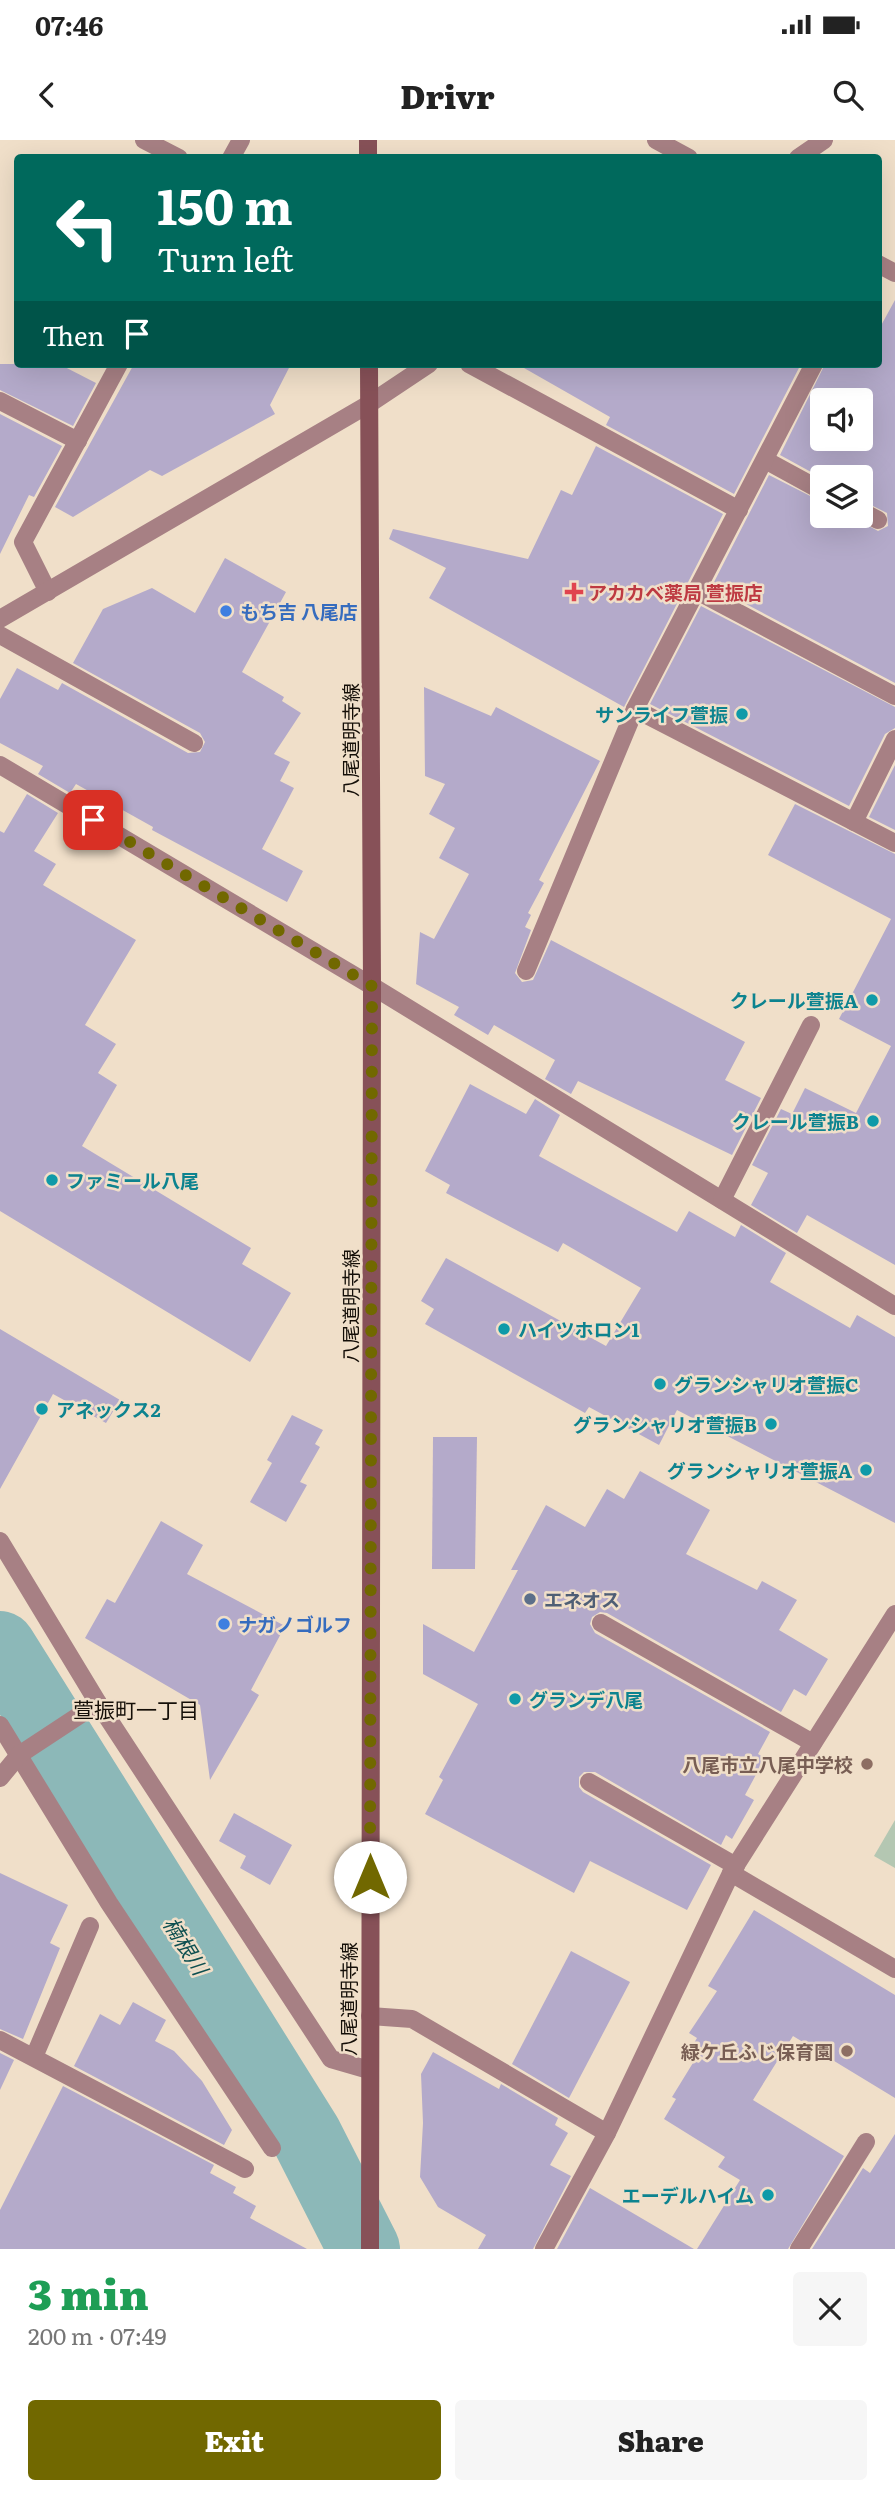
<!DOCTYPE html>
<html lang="en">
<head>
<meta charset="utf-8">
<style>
  body { margin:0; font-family:Literata,"Noto Sans JP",serif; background:#f6f6f6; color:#222; height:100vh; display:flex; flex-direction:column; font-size:26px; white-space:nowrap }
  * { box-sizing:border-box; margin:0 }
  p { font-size:23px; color:#767676 }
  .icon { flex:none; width:38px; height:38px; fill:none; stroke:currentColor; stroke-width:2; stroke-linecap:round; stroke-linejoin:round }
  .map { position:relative; height:2109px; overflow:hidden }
  .side { display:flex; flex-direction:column; background:#fff; flex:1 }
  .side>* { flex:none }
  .top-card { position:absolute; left:14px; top:14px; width:868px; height:214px; border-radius:7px; box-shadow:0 7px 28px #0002; background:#00695c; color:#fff; overflow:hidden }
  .fabs { position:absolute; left:810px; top:248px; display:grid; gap:14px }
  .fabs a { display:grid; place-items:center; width:63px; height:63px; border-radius:7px; background:#fff; box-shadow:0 7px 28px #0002; font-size:35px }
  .pin { position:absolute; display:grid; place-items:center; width:60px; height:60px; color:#fff; margin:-30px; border-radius:14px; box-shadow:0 4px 10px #0006 }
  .me { position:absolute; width:77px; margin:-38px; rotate:0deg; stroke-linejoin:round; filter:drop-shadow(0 0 5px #0008) }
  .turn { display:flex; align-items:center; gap:24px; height:147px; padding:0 28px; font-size:32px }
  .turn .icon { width:91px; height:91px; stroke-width:2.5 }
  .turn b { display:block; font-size:49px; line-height:60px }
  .then { display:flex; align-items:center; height:66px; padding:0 28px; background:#0003; gap:14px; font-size:26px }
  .round { display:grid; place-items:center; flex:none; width:74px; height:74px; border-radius:7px; background:#f6f6f6 }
  .summary { display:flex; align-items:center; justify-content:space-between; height:119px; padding:0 28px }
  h1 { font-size:42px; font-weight:800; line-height:52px; color:#1e9e55 }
  .action { display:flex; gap:14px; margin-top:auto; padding:14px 28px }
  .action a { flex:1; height:80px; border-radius:7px; background:#716800; color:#fff; font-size:28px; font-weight:800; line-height:80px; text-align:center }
  .action a+a { background:#f6f6f6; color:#222 }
  .status { display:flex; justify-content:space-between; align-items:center; height:49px; padding:0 35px; background:#fff; direction:ltr }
  .status svg { height:19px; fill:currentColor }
  header { display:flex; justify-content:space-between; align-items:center; height:91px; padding:0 28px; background:#fff; font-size:32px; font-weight:800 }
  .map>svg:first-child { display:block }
  .green { fill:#b4c7b2 }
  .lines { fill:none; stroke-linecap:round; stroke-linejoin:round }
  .river { stroke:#8cb8b8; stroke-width:72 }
  .building { fill:#b4aaca; fill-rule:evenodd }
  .service { stroke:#a78084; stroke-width:18 }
  .minor { stroke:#a78084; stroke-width:18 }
  .tertiary { stroke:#a78084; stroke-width:18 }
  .secondary { stroke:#875158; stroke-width:18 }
  .route { stroke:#716800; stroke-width:12; stroke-dasharray:0 21.6 }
  .health-dot { fill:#e0444e; stroke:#f0dfc9; stroke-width:2.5 }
  .shop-dot { fill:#3f7fe0; stroke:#f0dfc9; stroke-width:2.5 }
  .culture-dot { fill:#0f9aa8; stroke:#f0dfc9; stroke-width:2.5 }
  .service-dot { fill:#5c6f8a; stroke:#f0dfc9; stroke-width:2.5 }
  .education-dot { fill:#8d6e63; stroke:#f0dfc9; stroke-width:2.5 }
  .labels { text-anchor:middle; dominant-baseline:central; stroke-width:5; stroke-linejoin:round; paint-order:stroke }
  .health-label { font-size:19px; font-weight:bold; fill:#be3a42; stroke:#f0dfc9; text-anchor:start }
  .shop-label { font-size:19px; font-weight:bold; fill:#366cbe; stroke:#f0dfc9; text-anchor:start }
  .culture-label { font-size:19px; font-weight:bold; fill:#0d838f; stroke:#f0dfc9; text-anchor:end }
  .street-label { font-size:19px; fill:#140e07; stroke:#f0dfc9 }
  .service-label { font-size:19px; font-weight:bold; fill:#4e5e75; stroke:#f0dfc9; text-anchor:start }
  .education-label { font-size:19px; font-weight:bold; fill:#785e54; stroke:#f0dfc9; text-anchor:end }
  .neighbourhood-label { font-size:21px; fill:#140e07; stroke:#f0dfc9 }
  .water-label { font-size:21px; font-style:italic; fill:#0e4f50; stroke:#f0dfc9 }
</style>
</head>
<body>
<div class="status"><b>07:46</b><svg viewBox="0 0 49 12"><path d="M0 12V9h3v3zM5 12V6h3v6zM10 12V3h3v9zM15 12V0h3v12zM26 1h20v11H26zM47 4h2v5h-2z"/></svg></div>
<header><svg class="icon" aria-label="back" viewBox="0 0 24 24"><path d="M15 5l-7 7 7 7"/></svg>Drivr<svg class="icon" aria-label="search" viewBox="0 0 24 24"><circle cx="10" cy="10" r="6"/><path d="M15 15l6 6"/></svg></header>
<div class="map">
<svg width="895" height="2109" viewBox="0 0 895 2109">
  <rect width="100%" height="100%" fill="#f0dfc9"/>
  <path class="green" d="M895,1680v48l-21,-12z"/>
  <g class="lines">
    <path class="river" d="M0,1507l306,488 58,114"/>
  </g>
  <g class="building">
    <path d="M895,160v383l-183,-97 57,-111 53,27v14h29l27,15 10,-5 -1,-13 -26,-13v-22h-39l-42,-23 45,-91h53v-33zM822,261h39v38h-39z"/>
    <path d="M0,224h59l37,19 -23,43 -73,-36z"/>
    <path d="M134,224h157l-21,41 5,9 -113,62 -12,-6 -77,47 -18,-10z"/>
    <path d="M517,224h284l-67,130 -128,-69 4,-8z"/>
    <path d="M0,274l62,32 -28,51 -5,-2 -29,59z"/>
    <path d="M596,306l127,68 -99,193 -195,-109 17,-30 -57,-29 4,-10 135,30 33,-69 11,5z"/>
    <path d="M225,418l61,34 -44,80 42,25 -2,4 19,12 -27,41 16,8 -10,19 14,7 -32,61 41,22 -16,31 -135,-72 1,-3 -77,-43 -6,9 -32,-19 5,-8 -43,-23v-44l17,-31 41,22 4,-7 126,70 12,-1 5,-10 -5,-9 -127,-70 30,-54 49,-21 43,25z"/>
    <path d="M701,466l194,101v21l-10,6 -36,72 -199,-102z"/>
    <path d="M424,547l67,29 5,-9 104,54 -61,119 5,3 -16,30 3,2 -6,12 6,3 -16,43 7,9 11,-2 18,-40 194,102 -20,38 36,18 -29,57 -154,-74 -7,13 -26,-15 10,-19 -61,-35 -6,10 -34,-20 5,-8 -43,-23 4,-52 14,7 35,-65 -30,-16 16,-30 -26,-14 16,-30 -20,-8z"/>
    <path d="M895,625v65l-26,-13z"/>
    <path d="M27,654l31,19 -24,38 22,13 -13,21 93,55 -51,85 31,19 -18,29 19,12 -35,61 169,102 -9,16 49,29 -41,69 -250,-151v-380l4,2z"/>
    <path d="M795,664l100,50v411l-88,-50 -10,18 -46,-28 17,-32 -16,-8 29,-56 11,5 13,-26 51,25 35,-67 -52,-27 52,-100 -123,-64z"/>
    <path d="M470,944l56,30 9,-15 25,16 -21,41 138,76 12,-21 46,26 6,-12 45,28 -16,29 80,46 7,-13 38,22v186l-218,-113 -18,35 -70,-38 -4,6 -160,-89 9,-15 -13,-8 25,-43 160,88 35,-58 -78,-45 -5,9 -112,-59 4,-8 -25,-14z"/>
    <path d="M0,1189l120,71 -14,23 -53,-29 -53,95z"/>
    <path d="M292,1275l31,15 -8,14 5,3 -20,35 7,3 -21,37 -36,-20 22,-39 -5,-3z"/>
    <path d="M433,1297h44l-2,132h-43z"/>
    <path d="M640,1331l70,39 -24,44 71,36 5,-9 35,19 -18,30 49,29 -22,37 -12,-7 -13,23 -174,-99 -7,-1 -8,5 -2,7 5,9 175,99 -12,22 7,4 -20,37 9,5 -22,39 -6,-4 -5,10 -126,-73h-11l-5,5v10l4,5 128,73 -24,45 -97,-49 -16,32 -149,-79 18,-34 -4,-3 39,-73 -55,-30v-50l51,28 44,-82h-7l35,-65 39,22 22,-38 17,10z"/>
    <path d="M161,1381l42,24 -16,29 98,52 -34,64 8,5 -49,85 -10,-75 -115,-67 22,-39 8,4z"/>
    <path d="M234,1673l58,32 -22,40 -30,-17 6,-12 -27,-15z"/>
    <path d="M0,1733l68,32 -18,38 10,5 -37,91 -23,-10z"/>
    <path d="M754,1770l141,85v103l-102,-62 -40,64 91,56 -56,93h-91l43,-69 -22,-13 7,-10 -61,-38 12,-20 -4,-2 24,-39 -8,-5 9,-15 -8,-5 28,-42 -9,-5z"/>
    <path d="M571,1811l59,31 -61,116 -57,-34z"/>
    <path d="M133,1862l33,18 -11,21 19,10 28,30 30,49 -8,15 -150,-79 26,-52 20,11z"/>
    <path d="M433,1912l66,37 2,-5 57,34 -3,7 13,8 -18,32 21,11 -38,73h-55l8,-14 -48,-28 -18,-30 3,-54 -2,-49z"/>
    <path d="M0,1913l14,7 -14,30z"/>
    <path d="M63,1946l151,79 -4,8 26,14 -3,6 23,13 -6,12 57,31h-307v-39z"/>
    <path d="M895,1994v115h-83l51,-81 7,5z"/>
    <path d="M590,2048l104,61h-137z"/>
  </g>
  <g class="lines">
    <g class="service">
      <path d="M144,0l35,18"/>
      <path d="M469,224l270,146"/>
      <path d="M765,320l57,31"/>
      <path d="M861,371l17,9"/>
      <path d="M0,495l194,108"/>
      <path d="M601,1483l212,120"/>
      <path d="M589,1642l147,84"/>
      <path d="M34,1917l56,-131"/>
      <path d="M799,2109l67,-107"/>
    </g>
    <g class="minor">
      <path d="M656,0l33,18"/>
      <path d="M231,18l10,-18"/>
      <path d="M798,18l26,-18"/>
      <path d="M878,124l17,9"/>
      <path d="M0,261l78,40"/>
      <path d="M369,264l60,-40"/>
      <path d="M697,451l198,105"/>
      <path d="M48,452l-25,-50 96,-178"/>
      <path d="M635,569l260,134"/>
      <path d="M0,625l372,221 523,320"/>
      <path d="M854,682l41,-83"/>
      <path d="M526,831l109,-262 179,-345"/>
      <path d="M722,1060l89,-175"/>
      <path d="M0,1401l98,162 233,356 38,11"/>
      <path d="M0,1585l109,178 163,245"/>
      <path d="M0,1638l19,-23 79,-52"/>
      <path d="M731,1733l164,96"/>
      <path d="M370,1876l42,3 195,114"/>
      <path d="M0,1900l245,129"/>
      <path d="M544,2109l63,-116 124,-260 164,-259"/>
    </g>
    <path class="tertiary" d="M0,479l369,-215"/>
    <g class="secondary">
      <path d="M368,0v18"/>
      <path d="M369,224l3,622 -2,1263"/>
    </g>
  </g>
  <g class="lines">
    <path class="route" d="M93,680l279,166 -2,891"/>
  </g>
  <path class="health-dot" d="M570.5 441.5h7v7h7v7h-7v7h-7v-7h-7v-7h7z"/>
  <g class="shop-dot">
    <circle cx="226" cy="471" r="7"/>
    <circle cx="224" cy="1484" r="7"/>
  </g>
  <g class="culture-dot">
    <circle cx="742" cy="574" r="7"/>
    <circle cx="872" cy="860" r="7"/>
    <circle cx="873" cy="981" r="7"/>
    <circle cx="52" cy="1040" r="7"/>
    <circle cx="504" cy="1189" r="7"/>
    <circle cx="660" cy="1244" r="7"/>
    <circle cx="42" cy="1269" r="7"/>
    <circle cx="771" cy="1284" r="7"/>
    <circle cx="866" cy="1330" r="7"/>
    <circle cx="515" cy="1559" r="7"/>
    <circle cx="768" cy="2055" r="7"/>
  </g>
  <circle class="service-dot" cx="530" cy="1459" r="7"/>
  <g class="education-dot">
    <circle cx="867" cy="1624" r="7"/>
    <circle cx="847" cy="1911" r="7"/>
  </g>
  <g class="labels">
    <g class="health-label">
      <text x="588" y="452">アカカベ薬局 萱振店</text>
    </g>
    <g class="shop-label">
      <text x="240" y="471">もち吉 八尾店</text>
      <text x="238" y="1484">ナガノゴルフ</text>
    </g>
    <g class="culture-label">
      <text x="728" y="574">サンライフ萱振</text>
      <text x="858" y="860">クレール萱振A</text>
      <text x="859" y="981">クレール萱振B</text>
      <text x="66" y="1040" text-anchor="start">ファミール八尾</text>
      <text x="518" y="1189" text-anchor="start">ハイツホロン1</text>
      <text x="674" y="1244" text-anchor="start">グランシャリオ萱振C</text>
      <text x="56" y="1269" text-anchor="start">アネックス2</text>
      <text x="757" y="1284">グランシャリオ萱振B</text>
      <text x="852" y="1330">グランシャリオ萱振A</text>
      <text x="529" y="1559" text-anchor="start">グランデ八尾</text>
      <text x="754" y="2055">エーデルハイム</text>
    </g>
    <g class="street-label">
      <text transform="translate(350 600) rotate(-90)">八尾道明寺線</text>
      <text transform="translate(350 1166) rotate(-90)">八尾道明寺線</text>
      <text transform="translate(348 1859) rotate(-90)">八尾道明寺線</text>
    </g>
    <g class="service-label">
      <text x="544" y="1459">エネオス</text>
    </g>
    <g class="education-label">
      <text x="853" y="1624">八尾市立八尾中学校</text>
      <text x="833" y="1911">緑ケ丘ふじ保育園</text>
    </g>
    <g class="neighbourhood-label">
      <text x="136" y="1568">萱振町一丁目</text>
    </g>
    <g class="water-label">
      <text transform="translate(187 1805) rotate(58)">楠根川</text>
    </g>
  </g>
</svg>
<div class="fabs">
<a><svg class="icon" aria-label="sound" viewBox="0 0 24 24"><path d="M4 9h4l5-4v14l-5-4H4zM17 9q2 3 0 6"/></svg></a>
<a><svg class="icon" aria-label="layers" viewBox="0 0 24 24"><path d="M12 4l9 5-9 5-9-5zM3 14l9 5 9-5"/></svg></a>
</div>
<div class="pin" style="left:93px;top:680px;background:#d93025"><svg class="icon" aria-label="arrive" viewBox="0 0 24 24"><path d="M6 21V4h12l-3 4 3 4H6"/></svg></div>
<svg class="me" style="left:370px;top:1737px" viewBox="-20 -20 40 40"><circle r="19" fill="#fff"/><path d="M0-13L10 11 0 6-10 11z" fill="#716800"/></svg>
<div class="top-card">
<div class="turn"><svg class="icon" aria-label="left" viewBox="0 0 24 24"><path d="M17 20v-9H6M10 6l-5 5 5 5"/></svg><div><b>150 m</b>Turn left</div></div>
<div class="then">Then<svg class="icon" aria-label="arrive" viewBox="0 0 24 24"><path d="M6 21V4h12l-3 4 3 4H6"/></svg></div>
</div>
</div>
<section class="side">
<div class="summary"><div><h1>3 min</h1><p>200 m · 07:49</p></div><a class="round"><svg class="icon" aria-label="close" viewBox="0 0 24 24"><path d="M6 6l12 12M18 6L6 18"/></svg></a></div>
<div class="action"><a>Exit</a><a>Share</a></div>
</section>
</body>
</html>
